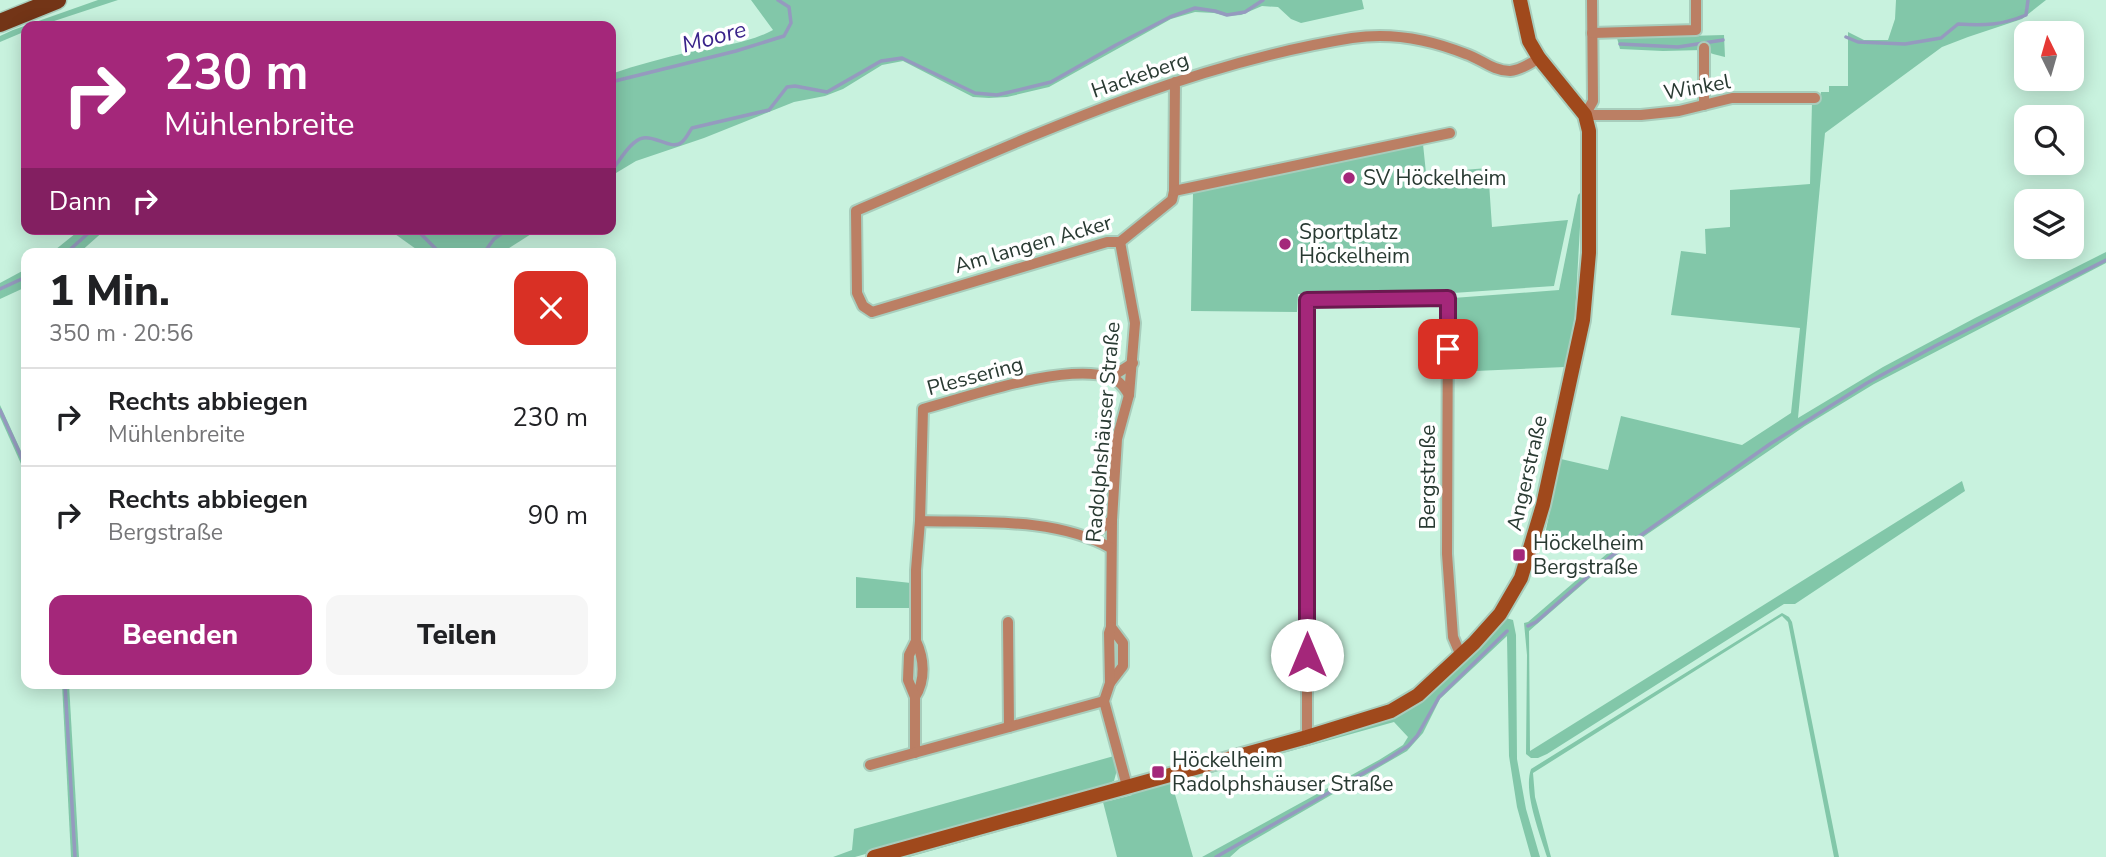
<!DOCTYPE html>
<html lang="de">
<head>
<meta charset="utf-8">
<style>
  body { margin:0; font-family:"Nunito Sans",sans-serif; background:#f6f6f6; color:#202124; height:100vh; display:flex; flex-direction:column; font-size:26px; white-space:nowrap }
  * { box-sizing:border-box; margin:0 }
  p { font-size:23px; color:#757577 }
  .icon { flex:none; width:38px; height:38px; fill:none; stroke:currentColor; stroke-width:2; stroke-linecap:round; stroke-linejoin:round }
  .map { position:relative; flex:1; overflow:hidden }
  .panel { position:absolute; left:21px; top:248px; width:595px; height:441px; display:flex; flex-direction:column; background:#fff; border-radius:14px; box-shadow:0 4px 18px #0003 }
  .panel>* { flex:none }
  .guide { position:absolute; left:21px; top:21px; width:595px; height:214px; border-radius:14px; box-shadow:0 4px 18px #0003; background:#a4277a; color:#fff; overflow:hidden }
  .needle { width:46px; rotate:355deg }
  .fabs { position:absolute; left:2014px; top:21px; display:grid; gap:14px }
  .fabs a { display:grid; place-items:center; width:70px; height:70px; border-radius:14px; background:#fff; box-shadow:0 4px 18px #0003; font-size:35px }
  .pin { position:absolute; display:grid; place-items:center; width:60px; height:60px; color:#fff; margin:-30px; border-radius:14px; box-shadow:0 4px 10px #0006 }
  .me { position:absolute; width:77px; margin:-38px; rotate:0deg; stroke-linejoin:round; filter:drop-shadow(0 0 5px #0008) }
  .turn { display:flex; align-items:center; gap:24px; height:147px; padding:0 28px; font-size:32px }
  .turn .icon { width:91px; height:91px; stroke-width:2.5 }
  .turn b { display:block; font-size:49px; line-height:60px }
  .then { display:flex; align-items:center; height:66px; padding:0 28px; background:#0003; gap:14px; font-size:26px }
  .round { display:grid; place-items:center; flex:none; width:74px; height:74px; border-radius:14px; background:#f6f6f6 }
  .summary { display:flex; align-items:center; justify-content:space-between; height:119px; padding:0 28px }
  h1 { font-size:42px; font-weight:800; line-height:52px }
  .button { display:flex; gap:14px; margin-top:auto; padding:14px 28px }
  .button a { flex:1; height:80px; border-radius:14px; background:#a4277a; color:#fff; font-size:28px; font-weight:800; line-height:80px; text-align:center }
  .button a+a { background:#f6f6f6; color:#202124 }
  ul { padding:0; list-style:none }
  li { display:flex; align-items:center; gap:21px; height:98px; padding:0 28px; border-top:2px solid #e0e0e0 }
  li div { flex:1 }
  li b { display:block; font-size:26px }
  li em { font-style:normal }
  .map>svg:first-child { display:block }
  .green { fill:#82c7a9 }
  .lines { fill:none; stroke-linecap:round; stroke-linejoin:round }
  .stream { stroke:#959abf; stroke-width:3.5 }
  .street-casing { stroke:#a8cdbc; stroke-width:14 }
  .secondary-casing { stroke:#a8cdbc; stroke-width:18 }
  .primary-casing { stroke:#a8cdbc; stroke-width:21 }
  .street { stroke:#bb7f64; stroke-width:10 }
  .secondary { stroke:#a0491c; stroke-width:14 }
  .primary { stroke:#733517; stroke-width:18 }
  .route-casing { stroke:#6b194f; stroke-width:18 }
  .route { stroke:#a4277a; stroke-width:12 }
  .poi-dot { fill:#a4277a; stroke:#fff; stroke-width:2.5 }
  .labels { text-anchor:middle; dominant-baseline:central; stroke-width:7; stroke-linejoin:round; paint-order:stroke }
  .street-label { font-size:21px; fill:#293a32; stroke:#fff }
  .poi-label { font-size:21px; fill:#293a32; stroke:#fff; text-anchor:start }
  .water-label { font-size:23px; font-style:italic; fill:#39238a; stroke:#fff }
</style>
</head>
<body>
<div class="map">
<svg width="2106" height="857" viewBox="0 0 2106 857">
  <rect width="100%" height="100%" fill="#c8f2de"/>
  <g class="green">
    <path d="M98,0h20l-79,26h-13v5l-26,11v-6l13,-6z"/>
    <path d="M751,0h611l2,9 -63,14 -10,-4 -13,-12 -16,-1 -21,9 -14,1 -13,-3 -19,-1 -24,7 -122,68 -42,10 -18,1 -16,-1 -70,-36 -21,4 -39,24 -18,7 -31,6 -90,36 -68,23 -25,15v-102c26,-9 52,-16 78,-22 29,-6 58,-8 84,-22z"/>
    <path d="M1896,0h150l-24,19 -54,18 -26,10 -117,86 -27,285 85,-51 92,-49 131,-66v11l-232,121 -69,42 -191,131 -85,74 1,120 432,-270 3,10 -170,113h-11l-237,150 -9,4h-7l-5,-4 1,-99 -3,-32 4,-1 81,-70 -64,-18 16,-75 47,11 13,-54 121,29 49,-32 9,-85 -129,-13 10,-64 25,3 -1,-25 25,-2v-37l80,-6 2,-82h7l2,-10h8v-6h19v-54l16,8h24l7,-21z"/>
    <path d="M1724,35l1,22 -12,-3 -10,-4 -40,1 -43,-2 -3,-11z"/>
    <path d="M1423,144l3,29 62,-5 4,59 76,-7 -14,66 -101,7 -155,1 -1,18 -106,-1 2,-118z"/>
    <path d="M1582,191l-7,125 -10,51 -112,5v-74l106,-8 19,-95z"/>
    <path d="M81,229h25l-28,25h-28z"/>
    <path d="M388,229h151l-39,25h-77z"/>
    <path d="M26,269v18l-26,12v-16z"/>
    <path d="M0,405l26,57v13l-26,-58z"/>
    <path d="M856,577l55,6v25h-55z"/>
    <path d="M1782,613l7,4 3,5 47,235h-5l-46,-235 -6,-6 -249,157 2,24 16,60h-4c-7,-23 -24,-65 -16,-88z"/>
    <path d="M1506,618l7,2 3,15 1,124 9,50 14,48h-9l-14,-50 -8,-51 -2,-120 -67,63 -17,34 -16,18 -167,97 -10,9h-28l177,-97 24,-15 5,-8 -14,-15 -222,62 21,73h-76l-14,-55 -194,55h-18l216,-60 2,4 23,-6v-5l237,-65z"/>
    <path d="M62,684h7l10,173h-8z"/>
    <path d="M1114,756l3,14 -3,11 -16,7 -243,69h-22l19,-7 2,-21z"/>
  </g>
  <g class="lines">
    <g class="stream">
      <path d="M1846,37l12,5 47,2 36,-6 17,-14c26,2 44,1 68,-9l2,-15"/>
      <path d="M1620,44l58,3 45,-7"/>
      <path d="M611,82l125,-31 48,-15 7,-13 -2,-16 -11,-7"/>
      <path d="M611,167l4,-1c7,-9 17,-26 28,-28 12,-3 29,13 39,4 4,-3 7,-10 10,-14l77,-18 18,-23 8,-1 32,6 54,-31 21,-3 73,35 22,2 54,-13 65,-37 54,-28 25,-9 20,3 12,4 18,-3 18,-12"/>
      <path d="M416,229l25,25"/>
      <path d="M65,254l28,-25"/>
      <path d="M483,254l11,-15 14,-10"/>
      <path d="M0,289l26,-12"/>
      <path d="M0,410l26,57"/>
      <path d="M1528,626l8,-4 74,-65 160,-113 97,-61 68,-37 171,-86"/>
      <path d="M65,684l10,173"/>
      <path d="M1216,857l172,-98 20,-13 9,-10 22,-39 68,-66"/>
    </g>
    <defs>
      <g id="street">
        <path d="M1592,0l1,101 -8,14h56l38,-4 53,-13h83"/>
        <path d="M1592,33l104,-3v-30"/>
        <path d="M1175,82l-1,109 -2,9 -52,42h-13l-235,70 -9,-6 -6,-13 -1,-82c161,-68 321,-145 496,-173 39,-6 77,1 114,16 15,5 27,17 44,17 10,-1 20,-7 29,-13"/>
        <path d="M1704,105v-57"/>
        <path d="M1174,191l276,-58"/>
        <path d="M1120,242l15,81 -6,72 -12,44 -5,81 -1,107 12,16v23l-13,17 -6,18 23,85"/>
        <path d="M1111,377l22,-14"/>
        <path d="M920,521c63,2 134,-4 191,27"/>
        <path d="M1091,536l21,-16"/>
        <path d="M1008,622l1,105"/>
        <path d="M1110,683l-1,-50 2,-6"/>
        <path d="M915,697c11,-17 9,-39 1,-56"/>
        <path d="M1307,737v-437l141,-3 -1,257 6,83 8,19"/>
        <path d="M915,753v-56l-7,-17 1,-25 7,-14v-71l4,-49 3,-112c48,-13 140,-46 187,-32 9,3 14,10 19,18"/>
        <path d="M870,765l234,-64"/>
      </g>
      <path id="secondary" d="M874,857l433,-120 84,-26 27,-16 56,-52 26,-29 21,-36 22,-73 40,-185 6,-67v-122l-4,-16 -46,-57 -10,-17 -9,-41"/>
      <path id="primary" d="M0,23l57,-23"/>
    </defs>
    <use href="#street" class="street-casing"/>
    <use href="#secondary" class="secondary-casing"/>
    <use href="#primary" class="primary-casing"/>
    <use href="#street" class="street"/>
    <use href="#secondary" class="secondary"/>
    <use href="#primary" class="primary"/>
  </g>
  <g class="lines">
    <defs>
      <path id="route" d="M1307,655v-355l141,-2v51"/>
    </defs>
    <use href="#route" class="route-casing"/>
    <use href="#route" class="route"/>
  </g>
  <g class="poi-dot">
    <circle cx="1349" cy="178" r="7"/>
    <circle cx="1285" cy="244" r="7"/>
    <rect x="1512" y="548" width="14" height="14" rx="3.5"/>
    <rect x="1151" y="765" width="14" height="14" rx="3.5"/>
  </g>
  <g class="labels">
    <g class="street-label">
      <text transform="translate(1140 75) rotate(-19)">Hackeberg</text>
      <text transform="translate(1697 87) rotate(-10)">Winkel</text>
      <text transform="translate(1033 244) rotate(-16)">Am langen Acker</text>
      <text transform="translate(975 376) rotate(-15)">Plessering</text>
      <text transform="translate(1103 432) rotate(-85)">Radolphshäuser Straße</text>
      <text transform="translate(1527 473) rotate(-77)">Angerstraße</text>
      <text transform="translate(1428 477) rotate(-90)">Bergstraße</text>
    </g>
    <g class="poi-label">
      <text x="1363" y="178">SV Höckelheim</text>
      <text x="1299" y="232">Sportplatz<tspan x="1299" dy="24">Höckelheim</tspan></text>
      <text x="1533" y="543">Höckelheim<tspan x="1533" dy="24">Bergstraße</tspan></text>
      <text x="1172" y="760">Höckelheim<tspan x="1172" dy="24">Radolphshäuser Straße</tspan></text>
    </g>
    <g class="water-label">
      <text transform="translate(714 37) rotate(-15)">Moore</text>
    </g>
  </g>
</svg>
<div class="fabs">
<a><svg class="needle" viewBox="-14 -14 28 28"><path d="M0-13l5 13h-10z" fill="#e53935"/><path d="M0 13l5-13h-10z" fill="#757577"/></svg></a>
<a><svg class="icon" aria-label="search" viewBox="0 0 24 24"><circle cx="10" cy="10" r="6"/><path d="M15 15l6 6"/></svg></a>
<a><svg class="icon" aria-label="layers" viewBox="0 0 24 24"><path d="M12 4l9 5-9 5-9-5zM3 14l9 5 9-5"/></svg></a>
</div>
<div class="pin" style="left:1448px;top:349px;background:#d93025"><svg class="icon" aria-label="arrive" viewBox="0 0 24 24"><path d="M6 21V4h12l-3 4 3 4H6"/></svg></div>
<svg class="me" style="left:1307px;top:655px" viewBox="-20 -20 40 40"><circle r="19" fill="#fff"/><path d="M0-13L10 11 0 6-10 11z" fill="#a4277a"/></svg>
<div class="guide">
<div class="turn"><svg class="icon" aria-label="right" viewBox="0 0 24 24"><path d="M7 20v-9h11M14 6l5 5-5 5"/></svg><div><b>230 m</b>Mühlenbreite</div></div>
<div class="then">Dann<svg class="icon" aria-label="right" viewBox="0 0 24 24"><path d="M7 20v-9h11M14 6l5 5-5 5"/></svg></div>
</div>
<section class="panel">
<div class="summary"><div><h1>1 Min.</h1><p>350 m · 20:56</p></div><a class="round" style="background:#d93025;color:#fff"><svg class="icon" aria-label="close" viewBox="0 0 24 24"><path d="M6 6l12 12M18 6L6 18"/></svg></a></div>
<ul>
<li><svg class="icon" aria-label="right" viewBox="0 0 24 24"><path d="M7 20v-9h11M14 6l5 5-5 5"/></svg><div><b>Rechts abbiegen</b><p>Mühlenbreite</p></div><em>230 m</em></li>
<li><svg class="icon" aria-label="right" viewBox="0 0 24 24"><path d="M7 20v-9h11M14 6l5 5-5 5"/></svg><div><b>Rechts abbiegen</b><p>Bergstraße</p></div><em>90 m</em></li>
</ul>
<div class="button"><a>Beenden</a><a>Teilen</a></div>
</section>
</div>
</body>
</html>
